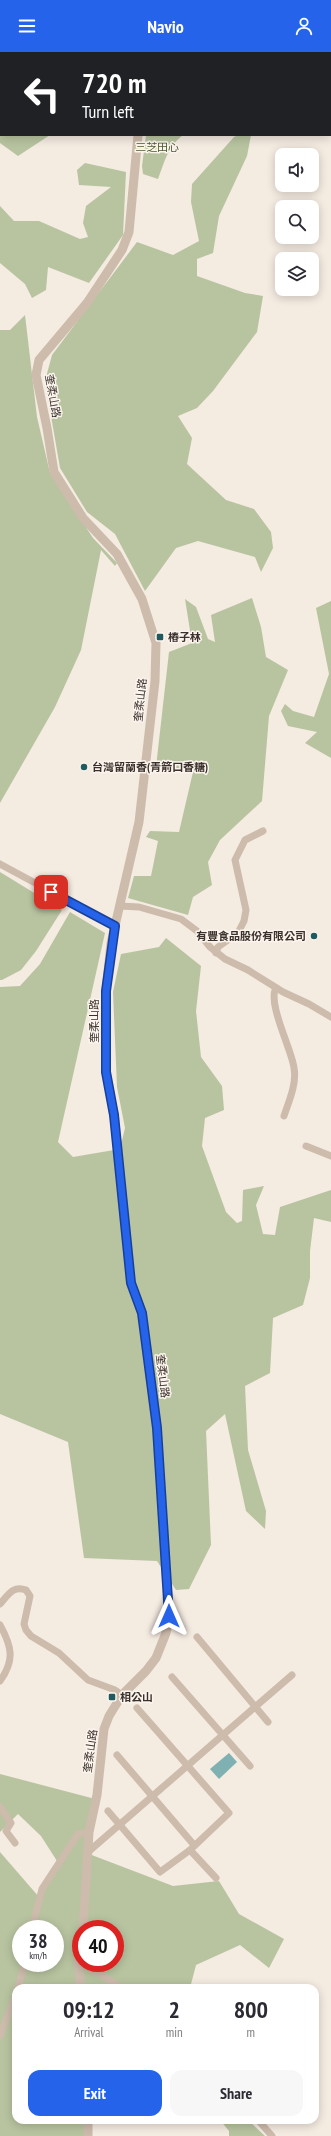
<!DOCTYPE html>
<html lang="en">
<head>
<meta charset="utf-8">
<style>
  body { margin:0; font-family:"PT Sans Narrow","Noto Sans TC",sans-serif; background:#f7f7f7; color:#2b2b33; height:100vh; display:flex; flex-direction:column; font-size:15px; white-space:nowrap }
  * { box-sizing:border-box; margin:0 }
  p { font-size:13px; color:#7c7c81 }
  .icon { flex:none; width:22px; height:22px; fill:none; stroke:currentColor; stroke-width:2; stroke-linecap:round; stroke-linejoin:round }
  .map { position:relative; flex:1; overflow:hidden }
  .sheet { position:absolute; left:12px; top:1932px; width:307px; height:140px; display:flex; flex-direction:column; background:#fff; border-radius:12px; box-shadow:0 2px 10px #0003 }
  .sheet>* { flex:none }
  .hud { position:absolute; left:0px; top:0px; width:331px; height:84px; box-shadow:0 2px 10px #0003; background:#202124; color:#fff; overflow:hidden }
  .controls { position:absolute; left:275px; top:96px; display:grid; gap:8px }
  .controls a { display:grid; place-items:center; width:44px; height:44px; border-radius:8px; background:#fff; box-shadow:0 2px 10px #0003; font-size:20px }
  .speed { position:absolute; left:12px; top:1868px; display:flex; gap:8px; font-size:20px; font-weight:700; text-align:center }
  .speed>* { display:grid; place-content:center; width:52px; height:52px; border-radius:50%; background:#fff; box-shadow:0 2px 10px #0003; line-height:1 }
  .speed small { font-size:10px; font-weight:400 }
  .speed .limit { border:6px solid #d22; background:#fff; color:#111 }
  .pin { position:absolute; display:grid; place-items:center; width:34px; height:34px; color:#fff; margin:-17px; border-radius:8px; box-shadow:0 2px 6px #0006 }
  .me { position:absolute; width:44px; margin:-22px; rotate:0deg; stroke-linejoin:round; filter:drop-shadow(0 0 3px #0008) }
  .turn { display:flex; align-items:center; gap:14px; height:84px; padding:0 16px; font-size:18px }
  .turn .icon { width:52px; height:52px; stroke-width:2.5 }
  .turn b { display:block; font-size:28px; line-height:34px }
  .eta { display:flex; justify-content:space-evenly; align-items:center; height:68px; text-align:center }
  .eta b { font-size:24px; font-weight:700; line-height:28px }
  .cta { display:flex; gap:8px; margin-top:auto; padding:8px 16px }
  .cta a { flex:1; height:46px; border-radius:12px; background:#2563eb; color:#fff; font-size:16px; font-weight:700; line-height:46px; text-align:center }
  .cta a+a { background:#f7f7f7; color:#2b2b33 }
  header { display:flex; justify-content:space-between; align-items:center; height:52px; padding:0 16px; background:#2563eb; color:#fff; font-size:18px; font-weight:700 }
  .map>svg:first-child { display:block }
  .green { fill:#b8c4a0; fill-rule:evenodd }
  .water { fill:#7fb0b2 }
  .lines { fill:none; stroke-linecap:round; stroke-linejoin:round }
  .minor { stroke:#cdbbac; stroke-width:7 }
  .tertiary { stroke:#cdbbac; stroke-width:9 }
  .route-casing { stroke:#184099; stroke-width:10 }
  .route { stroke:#2563eb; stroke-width:7 }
  .poi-dot { fill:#1f5a5e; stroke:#fbf5ee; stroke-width:1.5 }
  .labels { text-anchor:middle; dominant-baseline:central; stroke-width:3; stroke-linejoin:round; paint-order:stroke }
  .park-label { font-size:11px; fill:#4a5a2e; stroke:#fbf5ee }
  .street-label { font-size:11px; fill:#3b302b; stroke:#fbf5ee }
  .poi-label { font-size:11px; font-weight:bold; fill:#3b302b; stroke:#fbf5ee; text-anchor:start }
</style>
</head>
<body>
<header><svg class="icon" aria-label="menu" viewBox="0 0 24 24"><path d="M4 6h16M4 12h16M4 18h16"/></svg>Navio<svg class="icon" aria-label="person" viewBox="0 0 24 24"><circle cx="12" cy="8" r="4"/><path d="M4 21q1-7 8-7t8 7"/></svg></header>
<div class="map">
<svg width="331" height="2084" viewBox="0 0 331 2084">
  <rect width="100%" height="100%" fill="#f4ebe1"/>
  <g class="green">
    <path d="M0,43l1,40h49l-32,21 -18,-13z"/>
    <path d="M146,83h37c-15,11 -19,28 -25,44l-15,-5 -1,-8z"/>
    <path d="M238,83h13l-4,21 -28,60 -6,37 -16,6v17l48,17 18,3 -6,36 -44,59 -16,17 -19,8 14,22 -5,26 39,36 28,9 17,23 2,16 -12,24 -6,-15 -57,-16 -22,7 -31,43 -30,-57 -28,-22 -27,-44 -15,-87 7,-26 85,-113 36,13 26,-14 -8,-39 1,-18 42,-47z"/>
    <path d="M85,111l41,9 -3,63 -34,48 -41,-16 -2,23 -14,8 -7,-14 -25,-21v-57l14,15h25l41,18 8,-2 -5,-14 3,-17 25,-19 -32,-2 -2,-15z"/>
    <path d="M25,263l12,102 13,56 43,65 24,25 -2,3 -14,-16 -20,100 -26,57 -55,96v-473h10z"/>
    <path d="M252,546l9,29 5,30 22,13 -19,46 -7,85 -42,39 -12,22 4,23 -19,12 -5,18 -60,-17 6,-22h17l7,-35 -12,-4 4,-6 29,1 14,-60 -37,-5 13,-115 23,-9 -7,-44 11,8 12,32 7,3 -4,-27z"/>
    <path d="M331,549v157l-26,-15 12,-11 -29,-6 -7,-15 4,-7 8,7 21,6 15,-43 -13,-66z"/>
    <path d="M0,820l62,38 -26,41 -15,19 -19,10h-2z"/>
    <path d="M70,860l35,21 -47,209 15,15 47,-8 5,-21 -8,-41 -4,-95 8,-38 38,-7 7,-9 35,28 -5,45 5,46 21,29 2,24 -19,8 -3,28 24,66 11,11 5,-2 1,-31 21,-4 -8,19 7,29 12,1 5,-28 51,-17v32l-17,-4 -4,33v27l-7,27 -30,13 -3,55 -25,13 3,64 18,61 -1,18 -19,-18 -21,-97 -19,17 5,114 -22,44 -13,1 -19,-29 -73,-3 -16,-116 -68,-28v-427l20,-1 20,-22z"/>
    <path d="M0,1722l99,26 -10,54 84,32 46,-5 20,33 45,25 -15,29 -29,-23 -44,20 -6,23h-174v132h68l1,16h-85v-284l39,45 18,-36 -16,-25 -23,-22 -18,18zM21,1877h34v34h-34zM81,1877h34v34h-34z"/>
    <path d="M220,2068h28l17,16h-36v-5z"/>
  </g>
  <path class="water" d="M229,1701l8,9 -18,17 -9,-10z"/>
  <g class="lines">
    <g class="minor">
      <path d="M0,812l115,62"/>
      <path d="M120,854l19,1 42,12 16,12 13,16 15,12 23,11 35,22 26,12 22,13"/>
      <path d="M216,901l2,-6 20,-14 6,-12 2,-11 -11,-50 10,-20 18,-9"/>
      <path d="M276,936c-9,15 16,62 18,80 3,15 -5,33 -10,48"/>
      <path d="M306,1094l25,10"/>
      <path d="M0,1552c8,-9 13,-19 26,-14l4,6 -6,28 2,6 5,6 28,17 29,27 27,10 7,5"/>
      <path d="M0,1573c12,22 15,35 0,56"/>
      <path d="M197,1585l71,85"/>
      <path d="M172,1625l78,89"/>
      <path d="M117,1703l77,90"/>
      <path d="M0,1755l11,16 -5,8 9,12"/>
      <path d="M108,1759l52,61 30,-22 39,-37 -92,-105"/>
      <path d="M190,1798l26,28"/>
      <path d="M88,1800l204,-177"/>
      <path d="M32,1877l10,-40 36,-55 11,-2"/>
      <path d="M83,1911l38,25"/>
      <path d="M18,1936l7,-25"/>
      <path d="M0,1984l16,-42"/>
      <path d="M258,2068l14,16"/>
    </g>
    <g class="tertiary">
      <path d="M127,0v1"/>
      <path d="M83,1877l6,-97 8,-37 7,-66 5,-13 13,-21 24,-24 10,-13 10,-25 3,-18 -12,-187 -15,-115 -11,-30 -17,-168 -8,-43v-81l5,-48 28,-121 16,-141 1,-38 -14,-44 -25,-45 -34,-36 -29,-46 -7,-44 -11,-53 3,-15 48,-57 35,-53 7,-18 9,-97"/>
      <path d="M81,1936l-3,-28 3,-13"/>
      <path d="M88,2068v16"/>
    </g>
  </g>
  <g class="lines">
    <defs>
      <path id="route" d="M51,840l64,34 -9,65v81l8,43 17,168 11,30 15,115 12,188"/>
    </defs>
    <use href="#route" class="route-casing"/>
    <use href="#route" class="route"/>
  </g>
  <g class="poi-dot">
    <rect x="156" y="581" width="8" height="8" rx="2"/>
    <circle cx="84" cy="715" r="4"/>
    <circle cx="314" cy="884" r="4"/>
    <rect x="108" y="1641" width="8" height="8" rx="2"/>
  </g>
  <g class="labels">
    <g class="park-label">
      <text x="157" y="95">三芝田心</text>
    </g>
    <g class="street-label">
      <text transform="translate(53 344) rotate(80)">奎柔山路</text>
      <text transform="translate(140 648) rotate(-84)">奎柔山路</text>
      <text transform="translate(94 969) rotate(-90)">奎柔山路</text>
      <text transform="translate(163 1324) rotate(83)">奎柔山路</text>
      <text transform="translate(90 1699) rotate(-82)">奎柔山路</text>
    </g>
    <g class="poi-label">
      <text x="168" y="585">樁子林</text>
      <text x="92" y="715">台灣留蘭香(青箭口香糖)</text>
      <text x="306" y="884" text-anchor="end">有豐食品股份有限公司</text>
      <text x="120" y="1645">相公山</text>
    </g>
  </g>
</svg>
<div class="controls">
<a><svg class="icon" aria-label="sound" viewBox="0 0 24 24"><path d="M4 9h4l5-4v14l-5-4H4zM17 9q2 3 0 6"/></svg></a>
<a><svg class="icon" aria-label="search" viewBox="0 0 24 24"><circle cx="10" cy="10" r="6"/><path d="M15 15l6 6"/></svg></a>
<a><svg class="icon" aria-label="layers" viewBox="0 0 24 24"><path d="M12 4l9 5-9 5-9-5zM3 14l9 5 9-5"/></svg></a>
</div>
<div class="speed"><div>38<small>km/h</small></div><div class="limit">40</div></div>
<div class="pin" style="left:51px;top:840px;background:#d93025"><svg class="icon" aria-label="arrive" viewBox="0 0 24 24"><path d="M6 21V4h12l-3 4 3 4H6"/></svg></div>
<svg class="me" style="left:169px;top:1564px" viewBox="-20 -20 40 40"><path d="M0-17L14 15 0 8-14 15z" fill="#2563eb" stroke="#fff" stroke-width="4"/></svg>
<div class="hud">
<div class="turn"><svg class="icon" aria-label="left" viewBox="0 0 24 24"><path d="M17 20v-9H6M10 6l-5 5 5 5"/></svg><div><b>720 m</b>Turn left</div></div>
</div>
<section class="sheet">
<div class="eta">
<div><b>09:12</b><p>Arrival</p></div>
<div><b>2</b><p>min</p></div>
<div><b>800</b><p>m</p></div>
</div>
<div class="cta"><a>Exit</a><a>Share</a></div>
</section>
</div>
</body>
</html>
